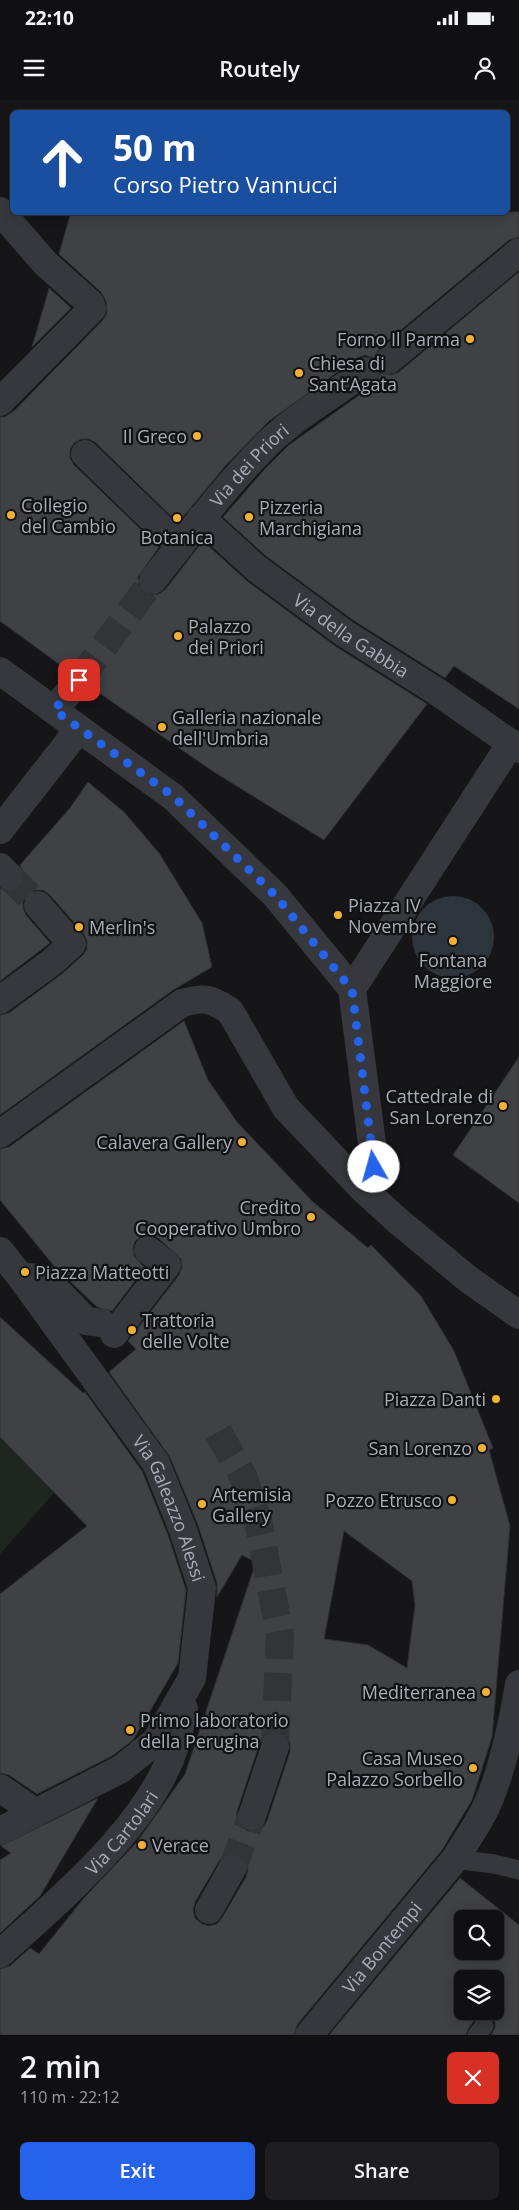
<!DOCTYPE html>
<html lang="en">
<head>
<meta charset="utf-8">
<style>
  body { margin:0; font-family:"Open Sans",sans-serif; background:#1e1e20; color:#f1f3f6; height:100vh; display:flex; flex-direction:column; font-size:19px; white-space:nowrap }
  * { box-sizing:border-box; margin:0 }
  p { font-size:16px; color:#9c9d9f }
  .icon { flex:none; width:28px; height:28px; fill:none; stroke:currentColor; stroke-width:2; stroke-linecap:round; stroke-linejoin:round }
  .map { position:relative; height:1935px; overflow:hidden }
  .side { display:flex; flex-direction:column; background:#101012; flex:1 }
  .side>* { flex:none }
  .top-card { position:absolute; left:10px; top:10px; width:500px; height:105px; border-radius:8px; box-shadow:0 2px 12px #0003,0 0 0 1px #303032; background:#1a4fa0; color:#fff; overflow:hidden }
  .tools { position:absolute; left:454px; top:1810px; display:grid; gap:10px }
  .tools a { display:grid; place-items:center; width:50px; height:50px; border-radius:8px; background:#101012; box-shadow:0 2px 12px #0003,0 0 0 1px #303032; font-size:25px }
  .pin { position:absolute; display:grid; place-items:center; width:42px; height:42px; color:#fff; margin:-21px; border-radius:10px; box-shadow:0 2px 8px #0006 }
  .me { position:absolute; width:55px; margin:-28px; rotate:353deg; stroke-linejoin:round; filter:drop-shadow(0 0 4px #0008) }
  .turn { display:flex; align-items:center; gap:18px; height:105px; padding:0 20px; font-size:22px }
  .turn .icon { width:65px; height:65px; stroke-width:2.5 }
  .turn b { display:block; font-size:35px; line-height:42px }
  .round { display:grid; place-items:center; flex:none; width:52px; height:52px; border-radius:8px; background:#1e1e20 }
  .overview { display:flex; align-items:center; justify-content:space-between; height:85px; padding:0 20px }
  h1 { font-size:30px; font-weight:600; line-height:38px }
  .action { display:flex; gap:10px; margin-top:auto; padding:10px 20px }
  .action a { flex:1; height:58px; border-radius:8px; background:#2563eb; color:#fff; font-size:20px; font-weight:600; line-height:58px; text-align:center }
  .action a+a { background:#1e1e20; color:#f1f3f6 }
  .status { display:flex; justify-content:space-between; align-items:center; height:35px; padding:0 25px; background:#101012; direction:ltr }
  .status svg { height:14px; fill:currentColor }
  header { display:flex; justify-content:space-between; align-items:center; height:65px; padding:0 20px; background:#101012; font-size:22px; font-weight:600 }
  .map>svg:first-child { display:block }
  .green { fill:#1e261f }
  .water { fill:#2c353c }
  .building { fill:#404145; stroke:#303034; fill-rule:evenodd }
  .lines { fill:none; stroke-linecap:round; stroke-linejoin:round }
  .street-tunnel { stroke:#333438; stroke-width:28; stroke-dasharray:28 14; stroke-linecap:butt }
  .lane { stroke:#37383d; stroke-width:19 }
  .street { stroke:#37383d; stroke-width:28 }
  .route { stroke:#2563eb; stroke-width:9; stroke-dasharray:0 16.2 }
  .poi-dot { fill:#f2b134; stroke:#111113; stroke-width:2 }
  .labels { text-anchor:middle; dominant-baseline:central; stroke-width:4.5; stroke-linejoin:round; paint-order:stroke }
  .poi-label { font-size:18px; fill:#a8adb8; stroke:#111113; text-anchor:start }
  .street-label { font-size:18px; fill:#a8adb8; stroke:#111113 }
</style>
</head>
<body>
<div class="status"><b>22:10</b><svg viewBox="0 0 49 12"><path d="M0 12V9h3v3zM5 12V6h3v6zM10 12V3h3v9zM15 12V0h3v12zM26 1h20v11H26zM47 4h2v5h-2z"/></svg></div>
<header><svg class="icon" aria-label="menu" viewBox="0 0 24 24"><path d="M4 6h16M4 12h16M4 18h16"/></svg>Routely<svg class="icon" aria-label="person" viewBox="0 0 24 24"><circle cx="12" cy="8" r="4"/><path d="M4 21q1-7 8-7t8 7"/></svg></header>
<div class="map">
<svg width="519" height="1935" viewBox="0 0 519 1935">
  <rect width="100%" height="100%" fill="#161618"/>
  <path class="green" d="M0,1337l55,55 -55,62z"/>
  <circle class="water" cx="453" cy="837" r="41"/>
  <g class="building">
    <path d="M71,112h448v25l-10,3 -130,108 -5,10 -9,-3 -8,3 -88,63 -43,44 -48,58 -83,-81 -6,-3h-8l-7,4 -4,7v8l4,7 85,82 -21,30 1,9 5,7 7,2 8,-1 6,-4 38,-49 44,40 88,65 92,58 -103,136 -110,-68 -122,-84 2,-6v-7l-5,-7 -7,-3h-8l-7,5 -67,-49v-204h5l10,-7 88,-90 4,-7 -1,-12 -5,-9 -42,-38z"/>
    <path d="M519,172v437l-65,-43 -9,12 -92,-58 -87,-64 -43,-39 41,-47 25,-25 86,-61 6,-11 10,2 8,-3z"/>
    <path d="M49,188l22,20 -39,39 14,-48z"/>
    <path d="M88,682l36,30 35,41 43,70 10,44 -39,23 -173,125v-100l9,-2 53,-39 21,-19 4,-6v-8l-3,-7 -34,-39 -7,-5h-8l-7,3 -5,7v8l3,7 24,28 -50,38v-93l5,3h8l7,-4 4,-7v-8l-4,-7 50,-57z"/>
    <path d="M184,921l24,59 29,42 75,79 56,47 3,-3 50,51 33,55 39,97 -4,2 21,76 -18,211 -20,63 -30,50 -145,175 -3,10h-294v-66l10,-3 20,-18 9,6 45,-56 53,-56 48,-68 71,-212 -14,-7 -25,42v-14l-19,-58 -28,-68 -61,-85 27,-23 -8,-8 51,-66 3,-8 -1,-8 -24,-22 -7,-2 -8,1 -7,5 -2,7 1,8 11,12 -33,43 -15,-4 -42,-40 -55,-67v-51l9,-2zM344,1431l68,50 3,24 -8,63 -39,-23 -44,-6zM271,1632h8l7,4 4,7v9l-23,69 -4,6 -7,4h-8l-8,-5 -3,-7v-8l23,-69 4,-6zM232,1753l8,3 6,5 2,8 -2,8 -24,41 -5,6 -8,2 -7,-2 -7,-6 -2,-8 2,-8 24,-41 5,-6z"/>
    <path d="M519,957v146l-66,-48z"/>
    <path d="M0,1217l83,76 2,-1 57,79 26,64 18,55 -8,73 -45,77 -21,16 -75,38 -28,-19 -9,-2v-179l87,-68 -87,-89z"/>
    <path d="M98,1698l-58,98 -40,37v-73l11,-7 -10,-7z"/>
    <path d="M460,1778l59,47v110h-28l4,-7v-6l-4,-5 -6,-2 -10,4 -7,10 -2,6h-137zM462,1819h33v32h-33zM462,1879h33v32h-33z"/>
  </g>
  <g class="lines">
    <g class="street-tunnel">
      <path d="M79,580l74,-100"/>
      <path d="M9,776l29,29"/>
      <path d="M218,1332l25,44 15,45 22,113 -5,113"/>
      <path d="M232,1769l20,-53"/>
    </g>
    <g class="lane">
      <path d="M455,1759l39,5 25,6"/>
      <path d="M477,1935l7,-9"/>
    </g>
    <g class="street">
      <path d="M0,111l45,52 46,41 1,5 -92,93"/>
      <path d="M389,260l130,-108"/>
      <path d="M85,354l95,92"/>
      <path id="s1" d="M201,418l55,50 88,65 92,58 83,58"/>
      <path id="s2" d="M153,480c37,-47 73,-95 115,-137 28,-27 66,-49 98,-72"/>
      <path d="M0,571l173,126 102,98 77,94 23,178 -11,23"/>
      <path d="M54,610l25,-30"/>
      <path d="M0,730l79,-101"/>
      <path d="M0,767l9,9"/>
      <path d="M352,889l159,-246"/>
      <path d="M0,900l52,-38 20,-18 -34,-39"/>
      <path d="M0,1034l182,-131c22,-6 28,-5 48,8l56,97 78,82 34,31 70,58 51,36"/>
      <path id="s3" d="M0,1151l20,25 136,187 27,67 19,58 -10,90 -36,63 -35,28 -121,62"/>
      <path d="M20,1176l26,3 40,42 16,2"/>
      <path d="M114,1234l53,-69 -19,-15"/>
      <path d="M0,1688l35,24"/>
      <path d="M252,1716l23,-69"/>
      <path d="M209,1810l23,-41"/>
      <path id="s4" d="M0,1854c60,-55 150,-129 175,-208 4,-12 6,-25 9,-37"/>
      <path id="s5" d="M309,1935l146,-176c11,-18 24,-36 33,-56 14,-33 25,-83 31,-119"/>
    </g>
  </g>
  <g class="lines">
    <path class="route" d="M79,580l-25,30 119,86 102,99 77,95 22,177"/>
  </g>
  <g class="poi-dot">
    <circle cx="470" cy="239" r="5"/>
    <circle cx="299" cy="273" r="5"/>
    <circle cx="197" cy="336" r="5"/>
    <circle cx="11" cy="415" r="5"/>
    <circle cx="249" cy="417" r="5"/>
    <circle cx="177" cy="418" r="5"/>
    <circle cx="178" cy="536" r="5"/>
    <circle cx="162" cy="627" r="5"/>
    <circle cx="338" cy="815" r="5"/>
    <circle cx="79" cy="827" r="5"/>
    <circle cx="453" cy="841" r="5"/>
    <circle cx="503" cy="1006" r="5"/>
    <circle cx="242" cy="1042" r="5"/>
    <circle cx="311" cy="1117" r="5"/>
    <circle cx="25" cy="1172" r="5"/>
    <circle cx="132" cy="1230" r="5"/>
    <circle cx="496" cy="1299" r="5"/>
    <circle cx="482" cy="1348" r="5"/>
    <circle cx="452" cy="1400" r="5"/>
    <circle cx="202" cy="1404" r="5"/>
    <circle cx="486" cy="1592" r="5"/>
    <circle cx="130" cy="1630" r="5"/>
    <circle cx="473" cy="1668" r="5"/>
    <circle cx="142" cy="1745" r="5"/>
  </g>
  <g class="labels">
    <g class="poi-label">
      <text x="460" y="239" text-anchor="end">Forno Il Parma</text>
      <text x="309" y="263">Chiesa di<tspan x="309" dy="21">Sant’Agata</tspan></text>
      <text x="187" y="336" text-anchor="end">Il Greco</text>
      <text x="21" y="405">Collegio<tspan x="21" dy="21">del Cambio</tspan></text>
      <text x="259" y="407">Pizzeria<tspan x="259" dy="21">Marchigiana</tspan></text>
      <text x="177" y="437" text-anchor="middle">Botanica</text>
      <text x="188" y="526">Palazzo<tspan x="188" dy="21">dei Priori</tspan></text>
      <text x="172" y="617">Galleria nazionale<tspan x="172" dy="21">dell'Umbria</tspan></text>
      <text x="348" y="805">Piazza IV<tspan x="348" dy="21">Novembre</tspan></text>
      <text x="89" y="827">Merlin's</text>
      <text x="453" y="860" text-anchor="middle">Fontana<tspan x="453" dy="21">Maggiore</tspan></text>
      <text x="493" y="996" text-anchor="end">Cattedrale di<tspan x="493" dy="21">San Lorenzo</tspan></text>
      <text x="232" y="1042" text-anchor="end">Calavera Gallery</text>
      <text x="301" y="1107" text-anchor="end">Credito<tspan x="301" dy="21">Cooperativo Umbro</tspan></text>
      <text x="35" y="1172">Piazza Matteotti</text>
      <text x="142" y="1220">Trattoria<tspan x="142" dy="21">delle Volte</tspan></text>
      <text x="486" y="1299" text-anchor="end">Piazza Danti</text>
      <text x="472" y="1348" text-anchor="end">San Lorenzo</text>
      <text x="212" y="1394">Artemisia<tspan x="212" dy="21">Gallery</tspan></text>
      <text x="442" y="1400" text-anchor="end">Pozzo Etrusco</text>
      <text x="476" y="1592" text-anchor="end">Mediterranea</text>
      <text x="140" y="1620">Primo laboratorio<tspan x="140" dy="21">della Perugina</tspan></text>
      <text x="463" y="1658" text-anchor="end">Casa Museo<tspan x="463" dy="21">Palazzo Sorbello</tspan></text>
      <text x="152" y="1745">Verace</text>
    </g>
    <g class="street-label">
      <text stroke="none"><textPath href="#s2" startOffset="150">Via dei Priori</textPath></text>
      <text stroke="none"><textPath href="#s1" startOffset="191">Via della Gabbia</textPath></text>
      <text stroke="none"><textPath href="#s3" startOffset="310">Via Galeazzo Alessi</textPath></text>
      <text stroke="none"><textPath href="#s4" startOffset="172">Via Cartolari</textPath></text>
      <text stroke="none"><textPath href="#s5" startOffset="114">Via Bontempi</textPath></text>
    </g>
  </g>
</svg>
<div class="tools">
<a><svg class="icon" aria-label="search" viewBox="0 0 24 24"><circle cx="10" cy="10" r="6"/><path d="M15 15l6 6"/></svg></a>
<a><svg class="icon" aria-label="layers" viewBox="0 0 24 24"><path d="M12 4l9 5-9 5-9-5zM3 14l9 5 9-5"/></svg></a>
</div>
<div class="pin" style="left:79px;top:580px;background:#d93025"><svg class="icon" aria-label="arrive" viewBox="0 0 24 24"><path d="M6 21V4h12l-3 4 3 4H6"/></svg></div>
<svg class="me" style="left:374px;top:1067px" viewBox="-20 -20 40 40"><circle r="19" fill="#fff"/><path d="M0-13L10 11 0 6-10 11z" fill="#2563eb"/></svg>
<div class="top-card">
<div class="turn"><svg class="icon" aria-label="ahead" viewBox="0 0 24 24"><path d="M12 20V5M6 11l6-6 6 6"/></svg><div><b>50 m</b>Corso Pietro Vannucci</div></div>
</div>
</div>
<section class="side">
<div class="overview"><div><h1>2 min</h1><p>110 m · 22:12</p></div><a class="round" style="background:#d93025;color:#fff"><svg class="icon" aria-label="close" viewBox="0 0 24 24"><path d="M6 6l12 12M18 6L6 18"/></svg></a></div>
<div class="action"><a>Exit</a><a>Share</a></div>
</section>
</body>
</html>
